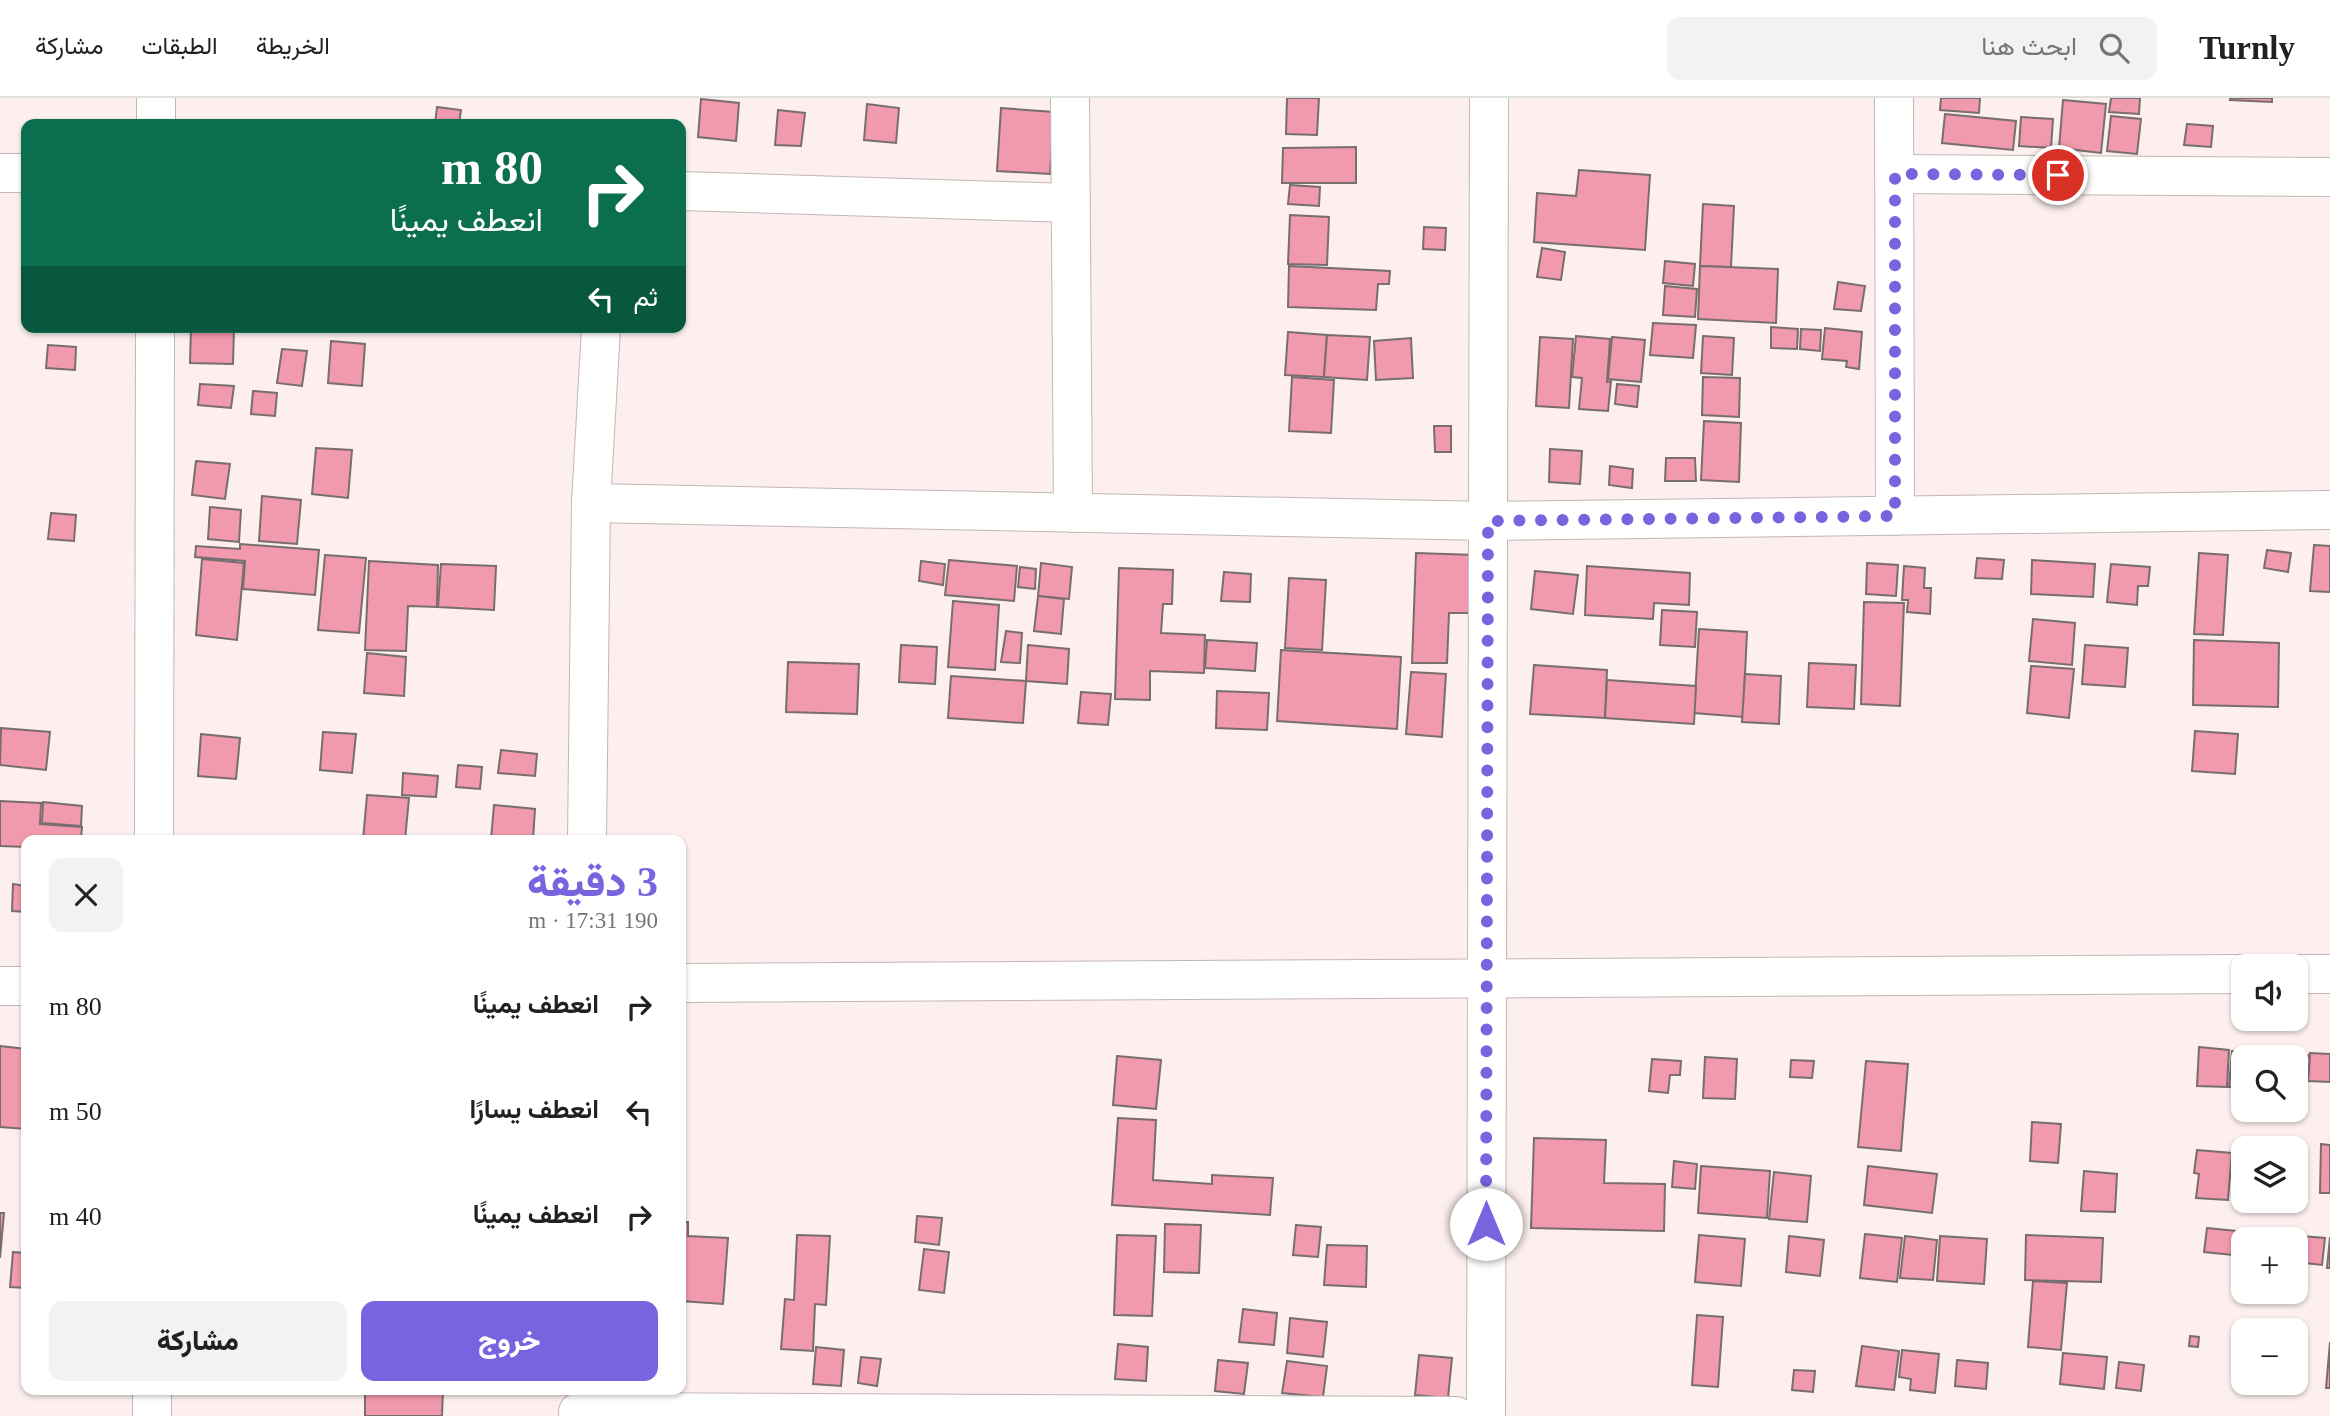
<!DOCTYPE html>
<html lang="ar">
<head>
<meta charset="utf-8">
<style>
  body { margin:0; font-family:"Times New Roman",Vazirmatn,serif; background:#f2f2f2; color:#202124; direction:rtl; height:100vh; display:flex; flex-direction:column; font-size:26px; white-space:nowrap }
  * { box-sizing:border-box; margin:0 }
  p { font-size:23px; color:#757577 }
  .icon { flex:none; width:38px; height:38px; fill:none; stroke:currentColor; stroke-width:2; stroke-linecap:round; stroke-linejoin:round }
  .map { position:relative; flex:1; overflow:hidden; direction:ltr }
  .panel { position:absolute; left:21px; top:737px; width:665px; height:560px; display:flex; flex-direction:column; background:#fff; border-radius:14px; box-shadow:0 2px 5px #0004; direction:rtl }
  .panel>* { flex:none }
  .guide { position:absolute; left:21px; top:21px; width:665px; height:214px; border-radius:14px; box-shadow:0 2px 5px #0004; direction:rtl; background:#0b6e4f; color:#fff; overflow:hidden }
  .buttons { position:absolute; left:2231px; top:856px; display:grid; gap:14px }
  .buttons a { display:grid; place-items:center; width:77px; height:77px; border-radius:14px; background:#fff; box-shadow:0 2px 5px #0004; font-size:35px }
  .pin { position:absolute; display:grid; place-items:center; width:60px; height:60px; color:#fff; margin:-30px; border:4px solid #fff; border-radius:50%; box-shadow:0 2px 7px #0007 }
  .me { position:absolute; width:77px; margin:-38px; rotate:0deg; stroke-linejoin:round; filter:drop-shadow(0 0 5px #0008) }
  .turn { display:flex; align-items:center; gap:24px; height:147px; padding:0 28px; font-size:32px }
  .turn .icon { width:91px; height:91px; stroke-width:2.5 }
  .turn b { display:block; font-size:49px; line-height:60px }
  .then { display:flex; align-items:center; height:66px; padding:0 28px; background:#0003; gap:14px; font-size:26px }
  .round { display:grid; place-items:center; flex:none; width:74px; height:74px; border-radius:14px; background:#f2f2f2 }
  .headline { display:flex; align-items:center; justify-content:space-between; height:119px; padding:0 28px }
  h1 { font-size:42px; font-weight:800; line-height:52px; color:#7764df }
  .action { display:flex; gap:14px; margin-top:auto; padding:14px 28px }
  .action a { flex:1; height:80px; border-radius:14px; background:#7764df; color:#fff; font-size:28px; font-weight:800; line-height:80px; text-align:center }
  .action a+a { background:#f2f2f2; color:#202124 }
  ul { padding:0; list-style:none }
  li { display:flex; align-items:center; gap:21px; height:105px; padding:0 28px }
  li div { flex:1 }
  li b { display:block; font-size:26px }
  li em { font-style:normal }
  header { display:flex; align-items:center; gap:42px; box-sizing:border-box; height:98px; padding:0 35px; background:#fff; border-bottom:2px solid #e0e0e0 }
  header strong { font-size:33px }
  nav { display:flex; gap:38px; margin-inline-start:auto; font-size:24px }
  .search { width:490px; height:63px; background:#f2f2f2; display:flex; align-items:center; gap:18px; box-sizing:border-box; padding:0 24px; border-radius:14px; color:#757577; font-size:26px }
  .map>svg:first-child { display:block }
  .building { fill:#f199ad; stroke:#786d6f; stroke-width:2 }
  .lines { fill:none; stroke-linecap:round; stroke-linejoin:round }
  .minor-casing { stroke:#c3b7b6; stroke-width:40 }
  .minor { stroke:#fff; stroke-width:38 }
  .route { stroke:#7764df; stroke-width:12; stroke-dasharray:0 21.6 }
</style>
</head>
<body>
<header>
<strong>Turnly</strong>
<div class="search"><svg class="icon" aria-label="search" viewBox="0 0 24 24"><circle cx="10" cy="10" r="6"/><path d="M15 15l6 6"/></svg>ابحث هنا</div>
<nav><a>الخريطة</a><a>الطبقات</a><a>مشاركة</a></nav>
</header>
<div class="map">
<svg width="2330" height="1318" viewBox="0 0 2330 1318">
  <rect width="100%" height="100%" fill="#fcefee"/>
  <g class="building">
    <path d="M1287,0h32l-2,37 -31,-1z"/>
    <path d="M1941,0h39l-1,15 -39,-3z"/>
    <path d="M2111,0h29l-1,16 -30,-2z"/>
    <path d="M2230,0h42v4l-42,-2z"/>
    <path d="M701,1l38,4 -3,38 -38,-4z"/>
    <path d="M2063,2l43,4 -5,49 -42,-5z"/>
    <path d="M867,6l32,4 -3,35 -32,-3z"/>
    <path d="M437,9l24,3 -2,14h-24z"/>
    <path d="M1001,10l53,4 -4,62 -53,-3z"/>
    <path d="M778,12l27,3 -4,33 -26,-1z"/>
    <path d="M1945,16l71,7 -3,29 -71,-7z"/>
    <path d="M2111,18l30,3 -4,35 -30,-3z"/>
    <path d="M2021,19l32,2 -2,29 -32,-2z"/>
    <path d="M2187,26l26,2 -2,21 -27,-2z"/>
    <path d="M1356,49v36h-74l1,-35z"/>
    <path d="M1579,72l71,5 -5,75 -111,-8 3,-49 39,3z"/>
    <path d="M1290,87l30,2 -1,19 -31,-2z"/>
    <path d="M1703,106l31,2 -3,61 -31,-1z"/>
    <path d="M1290,117l39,2 -2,48 -39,-1z"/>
    <path d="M1424,129l22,1 -1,22 -22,-1z"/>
    <path d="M1542,150l23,4 -4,28 -24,-3z"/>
    <path d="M1665,163l30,3 -2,22 -30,-3z"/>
    <path d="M1289,168l101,5 -1,13h-11l-2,26 -88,-3z"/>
    <path d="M1700,168l78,3 -2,54 -78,-4z"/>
    <path d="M1838,184l27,4 -4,25 -27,-2z"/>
    <path d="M1665,188l32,3 -2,28 -32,-2z"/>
    <path d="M1653,225l43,2 -3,33 -43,-3z"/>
    <path d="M191,229h43l-1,37 -43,-1z"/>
    <path d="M1771,229l27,2 -1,20 -26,-1z"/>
    <path d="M1825,230l37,4 -3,37 -13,-2 1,-6 -25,-2z"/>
    <path d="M1801,231l20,1 -1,21 -20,-2z"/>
    <path d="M1288,234l39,3 -3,42 -39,-2z"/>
    <path d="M1327,237l43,2 -3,43 -43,-3z"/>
    <path d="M1576,238l34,3 -3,43 4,-1 -3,30 -29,-2 3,-31 -10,-1z"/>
    <path d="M1703,238l31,2 -2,37 -31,-2z"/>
    <path d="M1540,239l33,2 -4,69 -33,-2z"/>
    <path d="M1612,239l33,3 -4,42 -33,-3z"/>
    <path d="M1411,240l2,40 -37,2 -2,-39z"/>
    <path d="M331,243l34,3 -3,42 -34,-3z"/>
    <path d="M48,247l28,2 -1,23 -29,-2z"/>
    <path d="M282,251l25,2 -5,35 -25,-3z"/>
    <path d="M1292,279l42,3 -3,53 -42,-2z"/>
    <path d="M1703,279l37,1 -1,39 -37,-2z"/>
    <path d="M200,286l34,2 -3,22 -33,-3z"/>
    <path d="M1617,286l22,2 -2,21 -22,-3z"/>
    <path d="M253,293l24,2 -2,23 -24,-2z"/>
    <path d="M1704,323l37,2 -2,59 -38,-2z"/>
    <path d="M1434,328h17v26h-16z"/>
    <path d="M316,350l36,2 -4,48 -36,-4z"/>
    <path d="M1550,351l32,2 -2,33 -31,-2z"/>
    <path d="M1666,360h29l1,23h-31z"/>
    <path d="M196,363l34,3 -5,35 -33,-4z"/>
    <path d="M1610,368l23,3 -1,19 -23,-3z"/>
    <path d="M262,398l39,4 -4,44 -38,-3z"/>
    <path d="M210,409l31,3 -2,32 -31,-3z"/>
    <path d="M51,415l25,2 -2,26 -26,-2z"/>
    <path d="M240,446l79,6 -4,45 -72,-6 2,-28 -50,-4 1,-11 44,3z"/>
    <path d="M2314,447l16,1v46l-20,-1z"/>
    <path d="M2267,452l24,3 -3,19 -24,-4z"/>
    <path d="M1416,455l59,2 -2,58h-24l-2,50h-35z"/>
    <path d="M2199,455l29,2 -5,80 -29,-1z"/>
    <path d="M325,457l41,3 -7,75 -41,-3z"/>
    <path d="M1977,460l27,2 -2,19 -27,-1z"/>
    <path d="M202,461l42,4 -7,77 -41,-5z"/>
    <path d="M949,462l68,6 -3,35 -69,-6z"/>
    <path d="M2032,462l63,4 -2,33 -62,-3z"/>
    <path d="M369,463l69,4 -1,42 -29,-1 -2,45 -41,-1z"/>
    <path d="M921,463l24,3 -2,21 -24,-4z"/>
    <path d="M1041,465l31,4 -3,32 -31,-3z"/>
    <path d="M1867,465l31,2 -2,31 -30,-2z"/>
    <path d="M441,466l55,2 -2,44 -56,-3z"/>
    <path d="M2111,466l39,3 -2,19h-10l-1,19 -30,-3z"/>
    <path d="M1587,468l103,7 -1,32 -35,-2 -1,16 -68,-4z"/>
    <path d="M1904,468l21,2 -1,20h7l-1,26 -23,-2 1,-12h-6z"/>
    <path d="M1020,469l16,2 -1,20 -17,-2z"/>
    <path d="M1119,470l54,2 -1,34h-9l-2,29 44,2 -1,38 -54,-2v29l-35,-1z"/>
    <path d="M1535,473l43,4 -5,39 -42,-5z"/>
    <path d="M1224,474l27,2 -1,28 -29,-1z"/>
    <path d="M1289,480l37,2 -4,70 -37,-2z"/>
    <path d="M1038,498l26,3 -3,35 -27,-3z"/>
    <path d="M953,503l46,4 -4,65 -47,-3z"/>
    <path d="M1864,504l40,1 -4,103 -39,-2z"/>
    <path d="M1662,512l35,2 -2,35 -35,-2z"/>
    <path d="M2033,521l42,4 -3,42 -43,-4z"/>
    <path d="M1699,531l48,3 -4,85 -49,-4z"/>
    <path d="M1006,533l16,2 -2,30 -19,-1z"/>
    <path d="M1207,542l50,3 -2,28 -50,-3z"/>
    <path d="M2194,542l85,3 -1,64 -85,-2z"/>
    <path d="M901,547l36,2 -2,37 -36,-2z"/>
    <path d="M1028,547l41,4 -2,35 -41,-3z"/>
    <path d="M2085,547l43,3 -3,39 -43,-3z"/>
    <path d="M1281,552l120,7 -4,72 -120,-8z"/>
    <path d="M367,555l39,4 -2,39 -40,-3z"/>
    <path d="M788,564l71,2 -2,50 -71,-2z"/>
    <path d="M1809,565l47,2 -2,44 -47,-2z"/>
    <path d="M1534,567l73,5 -2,48 -75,-4z"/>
    <path d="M2031,568l43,3 -5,49 -42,-5z"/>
    <path d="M1411,574l35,2 -4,63 -36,-3z"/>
    <path d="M1745,576l36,2 -2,48 -37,-2z"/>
    <path d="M951,578l75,5 -3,42 -75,-5z"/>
    <path d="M1607,582l89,6 -2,38 -89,-6z"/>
    <path d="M1217,593l52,2 -2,37 -51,-2z"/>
    <path d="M1081,594l30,2 -3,31 -30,-2z"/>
    <path d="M1,630l49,4 -4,38 -46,-5z"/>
    <path d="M2195,633l43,3 -3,40 -43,-3z"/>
    <path d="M323,634l33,2 -4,39 -32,-3z"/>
    <path d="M201,636l39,4 -4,41 -38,-3z"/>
    <path d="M501,652l36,4 -2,22 -37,-3z"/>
    <path d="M458,667l24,2 -2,22 -24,-2z"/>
    <path d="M403,675l35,3 -2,21 -34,-2z"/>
    <path d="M367,697l42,3 -4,42h-42z"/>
    <path d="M0,703l41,2 -1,21 42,3 -1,13h-55v7l-26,-1z"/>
    <path d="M43,704l39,4 -1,20 -39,-3z"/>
    <path d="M494,707l41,4 -2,31 -42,-1z"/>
    <path d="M13,786l13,2v26l-14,-1z"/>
    <path d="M0,948l26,3v80l-26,-2z"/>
    <path d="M2199,949l30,3 -2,37 -30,-1z"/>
    <path d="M2232,953l40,2v4h-28v31l-15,-1z"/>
    <path d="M2276,953l32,4 -4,27h-8v-25h-21z"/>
    <path d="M2310,955l20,1v28l-22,-1z"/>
    <path d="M1117,958l44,4 -5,49 -43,-4z"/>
    <path d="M1705,959l32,2 -2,40 -32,-1z"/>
    <path d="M1652,961l29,2 -1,14h-10l-2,18 -19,-2z"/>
    <path d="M1791,962l23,1 -2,17 -22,-1z"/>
    <path d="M1866,963l42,3 -7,87 -43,-4z"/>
    <path d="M1118,1020l38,2 -3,60 59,4v-9l61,3 -3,37 -158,-10z"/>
    <path d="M2032,1024l29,2 -3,39 -28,-2z"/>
    <path d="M1534,1040l72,2 -2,43 61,1 -1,47 -133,-3z"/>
    <path d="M2321,1046l9,1v48h-10z"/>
    <path d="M2197,1052l35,3 -4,47 -32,-2 3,-24 -5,-1z"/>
    <path d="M2236,1056h8v36h-10z"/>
    <path d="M1674,1063l23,3 -2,25 -23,-2z"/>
    <path d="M1701,1068l69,5 -3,47 -69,-5z"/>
    <path d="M1868,1068l69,8 -5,39 -68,-8z"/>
    <path d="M2084,1073l33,3 -2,38 -34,-1z"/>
    <path d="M1774,1074l37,4 -4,46 -38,-3z"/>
    <path d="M0,1115h4l-4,45z"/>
    <path d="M917,1118l25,2 -3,27 -24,-3z"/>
    <path d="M681,1124h7v14l40,2 -5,66 -42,-3z"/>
    <path d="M1165,1126l36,1 -2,48 -35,-1z"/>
    <path d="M1296,1127l25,2 -3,30 -25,-2z"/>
    <path d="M2207,1130l39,4 -3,24 -39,-4z"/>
    <path d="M1865,1136l37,4 -5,44 -37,-4z"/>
    <path d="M797,1137l33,1 -4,69 -11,-1 -2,47 -32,-2 4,-50 9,1z"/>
    <path d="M1117,1137l39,1 -4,80 -38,-1z"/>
    <path d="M1699,1137l46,4 -4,47 -46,-4z"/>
    <path d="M2026,1137l77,3 -2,44 -76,-2z"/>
    <path d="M1789,1138l35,4 -4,36 -34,-4z"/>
    <path d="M1905,1138l32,4 -4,40 -33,-2z"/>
    <path d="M1940,1138l47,3 -3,45 -47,-3z"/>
    <path d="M2301,1138l24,2 -3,27 -26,-3v-20h5z"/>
    <path d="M2330,1139v31h-3z"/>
    <path d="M1327,1147l40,1 -1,41 -42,-2z"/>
    <path d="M924,1151l25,3 -5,41 -25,-3z"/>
    <path d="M13,1154l13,1v35l-16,-1z"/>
    <path d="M2033,1183l34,2 -6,67 -33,-3z"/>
    <path d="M1243,1211l34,4 -3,32 -35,-3z"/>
    <path d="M1697,1217l26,2 -5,70 -26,-2z"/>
    <path d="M1290,1220l37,4 -4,35 -36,-4z"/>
    <path d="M2190,1238l9,1 -1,10 -9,-1z"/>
    <path d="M2330,1244v46h-4z"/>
    <path d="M1118,1246l30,3 -2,34 -31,-2z"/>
    <path d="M1862,1248l37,5 -5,39 -38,-4z"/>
    <path d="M816,1249l28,3 -3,36 -28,-2z"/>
    <path d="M1902,1252l37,4 -4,39 -25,-3 1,-11 -12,-2z"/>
    <path d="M2063,1255l44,4 -3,32 -44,-5z"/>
    <path d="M1419,1257l33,3 -4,40 -33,-3z"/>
    <path d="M861,1259l20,2 -4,27 -19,-3z"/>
    <path d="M1218,1262l30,3 -4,31 -29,-3z"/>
    <path d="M1957,1262l31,3 -2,26 -31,-3z"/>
    <path d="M1287,1263l40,5 -4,31 -41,-4z"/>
    <path d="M2119,1264l25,3 -3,26 -25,-3z"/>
    <path d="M1794,1272l21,1 -2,21 -21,-2z"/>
    <path d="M2262,1284h28v8l-28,-3z"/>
    <path d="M365,1292h78l-1,26h-77z"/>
  </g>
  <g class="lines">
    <defs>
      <g id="minor">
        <path d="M1070,0l3,415"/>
        <path d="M1894,0l1,418"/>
        <path d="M156,26v-26"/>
        <path d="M0,75h26"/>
        <path d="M1895,76l435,3"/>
        <path d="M681,93l389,12"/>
        <path d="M591,405l897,18 842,-11"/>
        <path d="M154,742l1,-513"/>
        <path d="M587,742l4,-337 10,-176"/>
        <path d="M2296,876h34"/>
        <path d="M681,885l1563,-9"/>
        <path d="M0,888h26"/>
        <path d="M578,1314l878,4"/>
        <path d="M152,1318v-26"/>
        <path d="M1486,1318l3,-1318"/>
      </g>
    </defs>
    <use href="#minor" class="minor-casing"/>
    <use href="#minor" class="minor"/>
  </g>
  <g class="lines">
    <path class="route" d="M1486,1126l2,-703 407,-5v-342l163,1"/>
  </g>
</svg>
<div class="buttons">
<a><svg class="icon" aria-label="sound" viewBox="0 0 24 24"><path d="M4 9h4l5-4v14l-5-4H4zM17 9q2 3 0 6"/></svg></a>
<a><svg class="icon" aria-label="search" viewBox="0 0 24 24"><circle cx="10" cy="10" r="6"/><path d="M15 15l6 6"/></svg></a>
<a><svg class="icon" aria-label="layers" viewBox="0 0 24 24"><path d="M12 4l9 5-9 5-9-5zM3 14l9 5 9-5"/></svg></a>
<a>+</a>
<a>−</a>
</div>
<div class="pin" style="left:2058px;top:77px;background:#d93025"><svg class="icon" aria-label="arrive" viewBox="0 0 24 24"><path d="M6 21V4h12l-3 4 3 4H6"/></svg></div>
<svg class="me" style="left:1486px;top:1126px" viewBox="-20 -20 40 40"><circle r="19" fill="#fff"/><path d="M0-13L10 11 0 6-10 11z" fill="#7764df"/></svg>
<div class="guide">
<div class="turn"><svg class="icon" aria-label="right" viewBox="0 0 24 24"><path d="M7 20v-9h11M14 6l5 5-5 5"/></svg><div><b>80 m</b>انعطف يمينًا</div></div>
<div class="then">ثم<svg class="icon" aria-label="left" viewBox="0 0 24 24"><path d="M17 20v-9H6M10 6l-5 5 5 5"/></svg></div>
</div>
<section class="panel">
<div class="headline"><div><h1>3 دقيقة</h1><p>190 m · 17:31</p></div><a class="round"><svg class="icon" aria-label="close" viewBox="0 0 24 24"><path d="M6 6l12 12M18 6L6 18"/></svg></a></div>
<ul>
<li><svg class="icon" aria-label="right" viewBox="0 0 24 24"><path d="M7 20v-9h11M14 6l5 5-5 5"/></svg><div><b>انعطف يمينًا</b></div><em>80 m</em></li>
<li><svg class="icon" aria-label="left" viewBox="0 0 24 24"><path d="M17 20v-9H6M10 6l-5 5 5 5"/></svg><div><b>انعطف يسارًا</b></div><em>50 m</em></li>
<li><svg class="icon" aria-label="right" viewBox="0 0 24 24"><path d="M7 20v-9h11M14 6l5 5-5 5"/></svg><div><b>انعطف يمينًا</b></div><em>40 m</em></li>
</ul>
<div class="action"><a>خروج</a><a>مشاركة</a></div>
</section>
</div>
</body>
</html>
